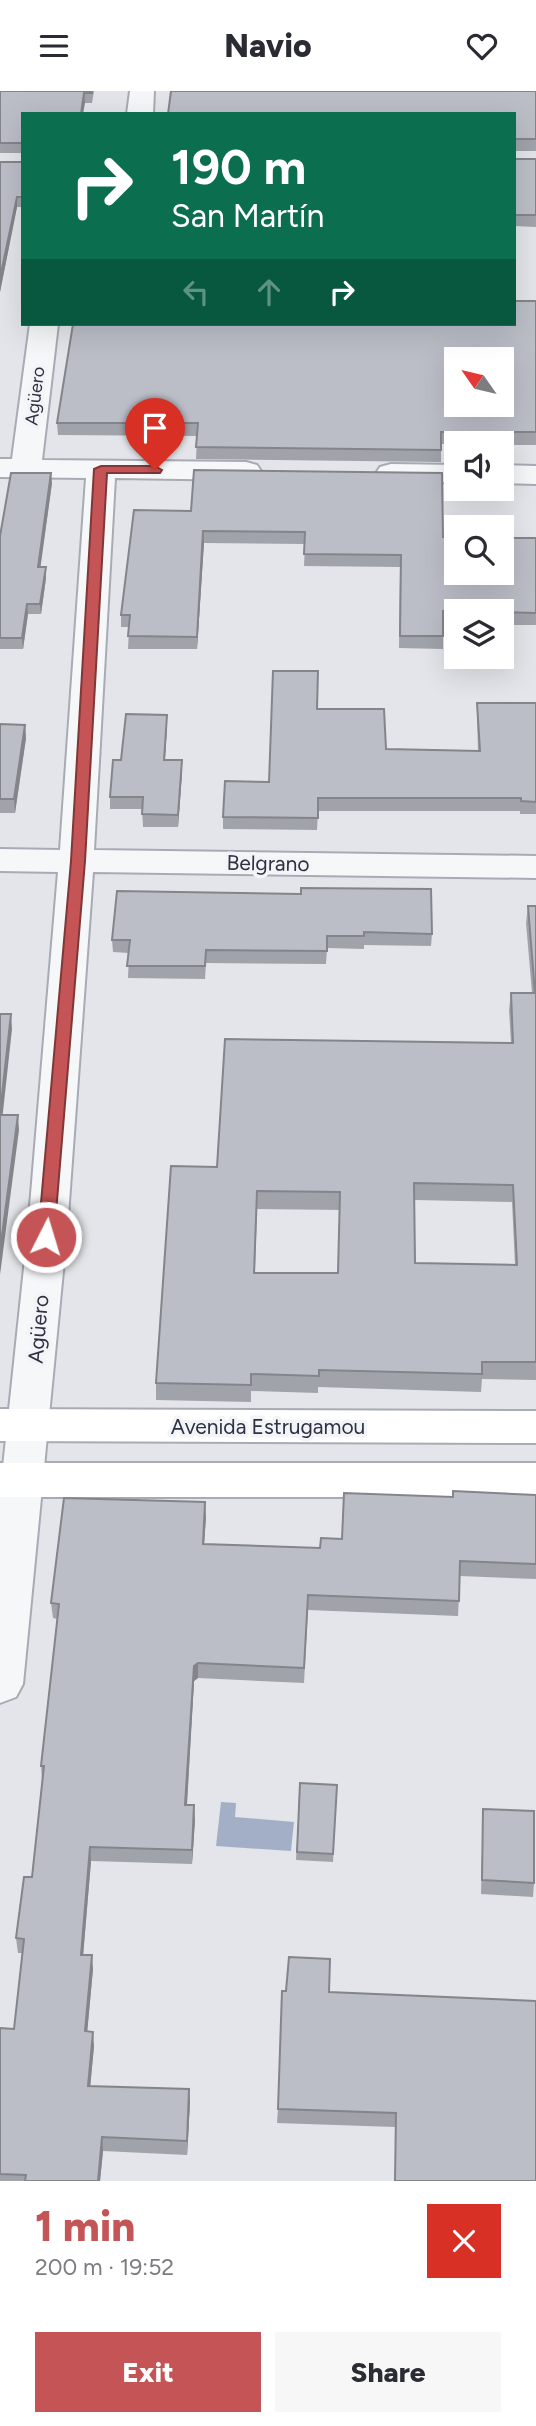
<!DOCTYPE html>
<html lang="en">
<head>
<meta charset="utf-8">
<style>
  body { margin:0; font-family:Figtree,sans-serif; background:#f7f7f7; color:#2b2b33; height:100vh; display:flex; flex-direction:column; font-size:26px; white-space:nowrap }
  * { box-sizing:border-box; margin:0 }
  p { font-size:23px; color:#7c7c81 }
  .icon { flex:none; width:38px; height:38px; fill:none; stroke:currentColor; stroke-width:2; stroke-linecap:round; stroke-linejoin:round }
  .map { position:relative; height:2090px; overflow:hidden }
  .side { display:flex; flex-direction:column; background:#fff; flex:1 }
  .side>* { flex:none }
  .guide { position:absolute; left:21px; top:21px; width:495px; height:214px; border-radius:0px; box-shadow:0 7px 28px #0002; background:#0b6e4f; color:#fff; overflow:hidden }
  .needle { width:46px; rotate:304deg }
  .buttons { position:absolute; left:444px; top:256px; display:grid; gap:14px }
  .buttons a { display:grid; place-items:center; width:70px; height:70px; border-radius:0px; background:#fff; box-shadow:0 7px 28px #0002; font-size:35px }
  .pin { position:absolute; display:grid; place-items:center; width:60px; height:60px; color:#fff; margin:-72px -30px; border-radius:50% 50% 50% 0; rotate:-45deg; box-shadow:0 0 7px #0007 }
  .pin .icon { rotate:45deg }
  .me { position:absolute; width:77px; margin:-38px; rotate:5deg; stroke-linejoin:round; filter:drop-shadow(0 0 5px #0008) }
  .turn { display:flex; align-items:center; gap:24px; height:147px; padding:0 35px; font-size:32px }
  .turn .icon { width:91px; height:91px; stroke-width:2.5 }
  .turn b { display:block; font-size:49px; line-height:60px }
  .lanes { display:flex; align-items:center; height:66px; padding:0 35px; background:#0003; justify-content:center; gap:35px; direction:ltr }
  .lanes .off { opacity:.35 }
  .round { display:grid; place-items:center; flex:none; width:74px; height:74px; border-radius:0px; background:#f7f7f7 }
  .summary { display:flex; align-items:center; justify-content:space-between; height:119px; padding:0 35px }
  h1 { font-size:42px; font-weight:800; line-height:52px; color:#c45455 }
  .cta { display:flex; gap:14px; margin-top:auto; padding:14px 35px }
  .cta a { flex:1; height:80px; border-radius:0px; background:#c45455; color:#fff; font-size:28px; font-weight:800; line-height:80px; text-align:center }
  .cta a+a { background:#f7f7f7; color:#2b2b33 }
  header { display:flex; justify-content:space-between; align-items:center; height:91px; padding:0 35px; background:#fff; font-size:32px; font-weight:800 }
  .map>svg:first-child { display:block }
  .water { fill:#a2afc7 }
  .lines { fill:none; stroke-linecap:round; stroke-linejoin:round }
  .street-casing { stroke:#a9abb4; stroke-width:4 }
  .secondary-casing { stroke:#a9abb4; stroke-width:4 }
  .street { fill:#f6f7f9; fill-rule:evenodd }
  .secondary { fill:#fff; fill-rule:evenodd }
  .wall { fill:#a1a3ab; fill-rule:evenodd }
  .shaded-wall { fill:#83858b }
  .building { fill:#bbbec7; stroke:#83858b; stroke-width:2; fill-rule:evenodd }
  .route { fill:#c45455; stroke:#7f3737; stroke-width:2 }
  .labels { text-anchor:middle; dominant-baseline:central; stroke-width:7; stroke-linejoin:round; paint-order:stroke }
  .far-street-label { font-size:18px; fill:#2d3141; stroke:#f3f4f8 }
  .street-label { font-size:21px; fill:#2d3141; stroke:#f3f4f8 }
</style>
</head>
<body>
<header><svg class="icon" aria-label="menu" viewBox="0 0 24 24"><path d="M4 6h16M4 12h16M4 18h16"/></svg>Navio<svg class="icon" aria-label="heart" viewBox="0 0 24 24"><path d="M12 20l-8-8c-3-5 5-10 8-4 3-6 11-1 8 4z"/></svg></header>
<div class="map">
<svg width="536" height="2090" viewBox="0 0 536 2090">
  <rect width="100%" height="100%" fill="#e3e5ea"/>
  <path class="water" d="M221,1711l15,1 -1,14 59,5 -3,29 -75,-5z"/>
  <g class="lines">
    <defs>
      <g id="street">
        <path d="M130,0h24l-1,23h-26z"/>
        <path d="M30,233h28l-16,136 204,2 11,3 4,6 -4,6 -11,3 -131,-2 -21,372 442,6v22l-443,-6 -26,358 -44,454 -7,13 -16,6v-208l28,-265 30,-358 -58,-1v-22l60,1 26,-372 -86,-1v-18h12z"/>
        <path d="M391,373l66,1v18l-77,-4 -4,-6 4,-6z"/>
        <path d="M502,374l34,1v18l-34,-1z"/>
      </g>
      <g id="secondary">
        <path d="M0,1318l536,2v32l-536,-2z"/>
        <rect x="0" y="1372" width="536" height="34"/>
      </g>
    </defs>
    <use href="#street" class="street-casing"/>
    <use href="#secondary" class="secondary-casing"/>
    <use href="#street" class="street"/>
    <use href="#secondary" class="secondary"/>
  </g>
  <g class="wall">
    <path d="M0,0h94l-2,12h-7l-62,11v39h-23z"/>
    <path d="M536,0v60h-22v-37z"/>
    <path d="M514,68h22v68l-22,-1z"/>
    <path d="M0,71h23v45h-6l-17,85z"/>
    <path d="M536,210v144h-34v-2h-45v1h-16v18l-245,-3 1,-23 -139,-1 -1,-12z"/>
    <path d="M52,392l-12,84h6v11l-5,36h-13l-5,35h-23v-113z"/>
    <path d="M134,419l309,27 93,1v87h-34v-14h-45v12h-14v26l-44,-1 1,-81 -96,-1 1,-22 -101,-1 -7,106h-69l1,-22h-8v-12z"/>
    <path d="M477,612h59v111h-16v-3h-202l-1,19 -94,-1v-12l46,-35 48,-73 69,40 92,2 -1,-36z"/>
    <path d="M167,624v12l-2,33h17v12l-4,55h-35l-1,-18h-32v-12l11,-37z"/>
    <path d="M0,633l25,1 1,13 -11,75h-15z"/>
    <path d="M117,800l315,43 -1,12 -67,-1v4l-37,-1 -1,16 -120,-1 -1,16 -77,-1 1,-25 -16,-1 -1,-12z"/>
    <path d="M528,815h8v474l-54,-1 -1,13 -163,-5v6l-67,-2v11l-95,-2v-17l61,-216 294,-124 -2,-33 2,-17h21l-6,-70zM414,1109l98,2 3,63 -100,-2zM257,1118l83,1 -2,63h-83z"/>
    <path d="M536,1404v84l-76,-3 -2,40 -150,-6 -4,73 -106,-5 -4,3 -7,124 8,15 -3,44 -101,-3 -8,94 10,14 -6,62 7,15 -4,40 99,3 1,14 -3,52 -84,-4 -3,30h-100v-153l14,1 9,-76h-5l-2,-15 16,-61 10,-97 -1,-14 16,-147 -4,-1 -2,-15 155,-86 -2,27 116,4 22,-9 111,-42z"/>
    <path d="M300,1692l37,2 -4,77 -37,-2z"/>
    <path d="M483,1718l51,74 -1,14 -52,-3z"/>
    <path d="M329,1901l207,189h-141v-54l-118,-4 1,-14z"/>
  </g>
  <g class="shaded-wall">
    <path d="M84,2l1,10 -2,11h-2z"/>
    <path d="M17,106v10l-17,85v-14z"/>
    <path d="M51,382l1,10 -13,95 -1,-11z"/>
    <path d="M203,440l1,12 -7,106v-12z"/>
    <path d="M46,476v11l-5,36 -1,-10z"/>
    <path d="M27,513l1,10 -5,35 -1,-11z"/>
    <path d="M167,624v12l-3,45v-12z"/>
    <path d="M25,634l1,13 -11,75 -1,-14z"/>
    <path d="M182,669v12l-4,55v-12z"/>
    <path d="M11,923l1,15 -11,101 -1,-17z"/>
    <path d="M18,1024l1,15 -19,145v-25z"/>
    <path d="M205,1411l1,15 -3,42v-15z"/>
    <path d="M198,1572v15l-4,3 -8,139 -1,-15 9,-139z"/>
    <path d="M194,1714l1,15 -3,44v-14z"/>
    <path d="M90,1756l1,14 -9,108 -1,-14z"/>
    <path d="M92,1864l1,14 -7,77 -1,-15z"/>
    <path d="M93,1941l1,14 -5,54 -1,-14z"/>
    <path d="M189,1998l1,14 -3,52v-14z"/>
    <path d="M102,2046l1,14 -3,30h-2z"/>
  </g>
  <g class="building">
    <path d="M0,0h92v2h-8l-3,21h-58v29h-23z"/>
    <path d="M171,0h365v48h-22v-25h-346z"/>
    <rect x="514" y="68" width="22" height="56"/>
    <path d="M0,71h23v35h-6l-17,81z"/>
    <path d="M514,210h22v131h-95v18l-245,-3 2,-24h-141l16,-99h441zM457,268h45v45h-45z"/>
    <path d="M194,379l248,3 1,64h14v35h45v-34h34v75l-34,-1v-1h-59v25h-43l1,-81 -97,-1 1,-22 -102,-1 -6,106 -69,-1 2,-21h-9l13,-105 57,1z"/>
    <path d="M11,382h40l-13,94h8l-6,37h-13l-5,34h-22v-102z"/>
    <path d="M273,580h45l-1,38h67l2,40 94,2 -3,-48h59v99l-15,-1v-3h-203v20l-95,-1 2,-36 44,1z"/>
    <path d="M126,623l41,1 -3,45h18l-4,55 -36,-1 1,-17h-33l3,-37h8z"/>
    <path d="M0,633l25,1 -11,74h-14z"/>
    <path d="M301,797l130,1 1,45 -68,-2v4h-37v15l-121,-1 -1,16h-78l3,-26h-18l5,-49 184,3z"/>
    <path d="M528,815h8v456h-54v12l-163,-4v6l-68,-2v11l-95,-2 15,-217 46,1 8,-128 288,4 -2,-50h24zM414,1092l99,2 4,80 -102,-2zM257,1100l83,1 -2,81h-84z"/>
    <path d="M0,923h11l-11,99z"/>
    <path d="M0,1024h18l-18,135z"/>
    <path d="M453,1400l83,4v69l-76,-3 -1,40 -151,-6 -4,73 -106,-5 -4,3 -9,139h9l-2,45 -102,-3 -9,108h11l-7,76 8,1 -5,54 101,3 -2,52 -85,-4 -4,44h-73l1,-6 -26,-1v-146l14,1 10,-90 -8,-1 8,-61h8l12,-111h-3l18,-162 -8,-1 13,-105 141,4 -2,42 117,4 1,-10 21,1 2,-46 109,4z"/>
    <path d="M300,1692l37,2 -4,69 -36,-2z"/>
    <path d="M483,1718l51,2v72l-52,-3z"/>
    <path d="M289,1866l41,2 -1,33 207,9v180h-141l1,-68 -118,-4 4,-118h4z"/>
  </g>
  <path class="route" d="M155,375l7,4 -2,3h-53l-22,388 -31,376 -8,6 -8,-6 33,-376 23,-392 7,-3z"/>
  <g class="labels">
    <g class="far-street-label">
      <text transform="translate(35 305) rotate(-83)">Agüero</text>
    </g>
    <g class="street-label">
      <text transform="translate(268 772) rotate(1)">Belgrano</text>
      <text transform="translate(38 1238) rotate(-85)">Agüero</text>
      <text x="268" y="1335">Avenida Estrugamou</text>
    </g>
  </g>
</svg>
<div class="buttons">
<a><svg class="needle" viewBox="-14 -14 28 28"><path d="M0-13l5 13h-10z" fill="#e53935"/><path d="M0 13l5-13h-10z" fill="#7c7c81"/></svg></a>
<a><svg class="icon" aria-label="sound" viewBox="0 0 24 24"><path d="M4 9h4l5-4v14l-5-4H4zM17 9q2 3 0 6"/></svg></a>
<a><svg class="icon" aria-label="search" viewBox="0 0 24 24"><circle cx="10" cy="10" r="6"/><path d="M15 15l6 6"/></svg></a>
<a><svg class="icon" aria-label="layers" viewBox="0 0 24 24"><path d="M12 4l9 5-9 5-9-5zM3 14l9 5 9-5"/></svg></a>
</div>
<div class="pin" style="left:155px;top:379px;background:#d93025"><svg class="icon" aria-label="arrive" viewBox="0 0 24 24"><path d="M6 21V4h12l-3 4 3 4H6"/></svg></div>
<svg class="me" style="left:46px;top:1146px" viewBox="-20 -20 40 40"><circle r="17" fill="#c45455" stroke="#fff" stroke-width="3"/><path d="M0-11L8 9 0 5-8 9z" fill="#fff"/></svg>
<div class="guide">
<div class="turn"><svg class="icon" aria-label="right" viewBox="0 0 24 24"><path d="M7 20v-9h11M14 6l5 5-5 5"/></svg><div><b>190 m</b>San Martín</div></div>
<div class="lanes"><svg class="icon off" aria-label="left" viewBox="0 0 24 24"><path d="M17 20v-9H6M10 6l-5 5 5 5"/></svg><svg class="icon off" aria-label="ahead" viewBox="0 0 24 24"><path d="M12 20V5M6 11l6-6 6 6"/></svg><svg class="icon" aria-label="right" viewBox="0 0 24 24"><path d="M7 20v-9h11M14 6l5 5-5 5"/></svg></div>
</div>
</div>
<section class="side">
<div class="summary"><div><h1>1 min</h1><p>200 m · 19:52</p></div><a class="round" style="background:#d93025;color:#fff"><svg class="icon" aria-label="close" viewBox="0 0 24 24"><path d="M6 6l12 12M18 6L6 18"/></svg></a></div>
<div class="cta"><a>Exit</a><a>Share</a></div>
</section>
</body>
</html>
